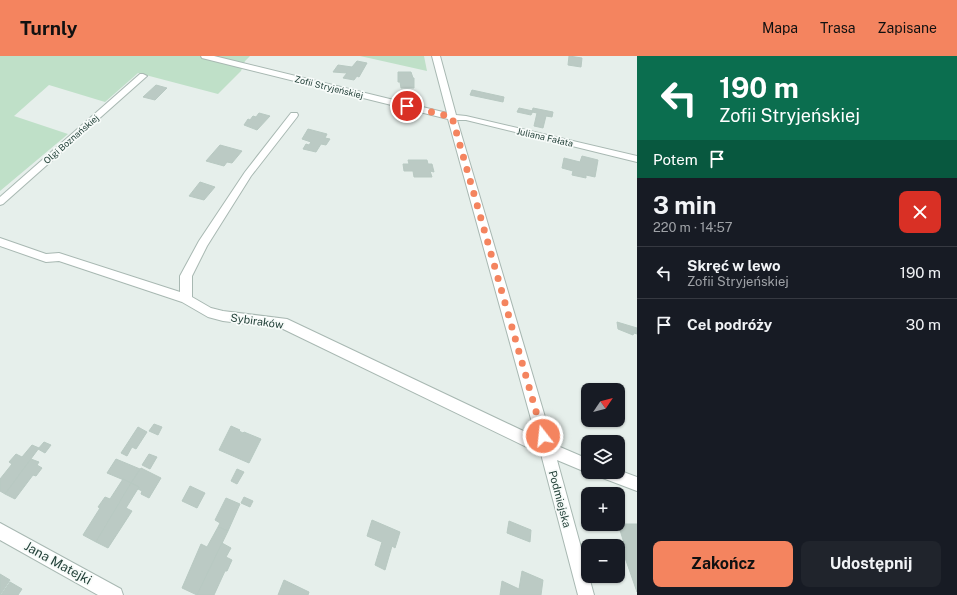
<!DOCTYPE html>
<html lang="pl">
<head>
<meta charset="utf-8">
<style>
  body { margin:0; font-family:"Public Sans",sans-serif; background:#20242c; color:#f1f3f6; height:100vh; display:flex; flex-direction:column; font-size:15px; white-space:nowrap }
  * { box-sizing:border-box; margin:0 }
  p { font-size:13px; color:#9ea1a6 }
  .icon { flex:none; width:22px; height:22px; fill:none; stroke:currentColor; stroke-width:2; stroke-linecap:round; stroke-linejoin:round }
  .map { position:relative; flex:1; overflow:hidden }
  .side { display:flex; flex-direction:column; background:#171b24; width:320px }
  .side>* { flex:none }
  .hud { background:#0b6e4f; color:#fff; overflow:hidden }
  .needle { width:26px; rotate:55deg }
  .buttons { position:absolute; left:581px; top:327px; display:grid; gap:8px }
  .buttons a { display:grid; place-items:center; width:44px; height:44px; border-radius:8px; background:#171b24; box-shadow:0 1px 3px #0004; font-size:20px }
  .pin { position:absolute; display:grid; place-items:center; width:34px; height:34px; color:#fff; margin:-17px; border:2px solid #fff; border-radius:50%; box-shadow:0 1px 4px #0007 }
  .me { position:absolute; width:44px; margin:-22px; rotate:344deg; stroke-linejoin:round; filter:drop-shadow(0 0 3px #0008) }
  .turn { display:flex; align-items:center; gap:14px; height:84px; padding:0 16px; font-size:18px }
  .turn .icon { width:52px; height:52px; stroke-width:2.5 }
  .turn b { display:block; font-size:28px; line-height:34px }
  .then { display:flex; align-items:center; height:38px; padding:0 16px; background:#0003; gap:8px; font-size:15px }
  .round { display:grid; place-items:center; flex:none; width:42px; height:42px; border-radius:8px; background:#20242c }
  .head { display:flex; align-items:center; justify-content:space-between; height:68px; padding:0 16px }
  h1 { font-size:24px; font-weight:700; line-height:30px }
  .primary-button { display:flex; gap:8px; margin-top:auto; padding:8px 16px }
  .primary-button a { flex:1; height:46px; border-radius:8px; background:#f4845f; color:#111; font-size:16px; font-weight:700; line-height:46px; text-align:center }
  .primary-button a+a { background:#20242c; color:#f1f3f6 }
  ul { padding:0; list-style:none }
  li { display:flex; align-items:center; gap:12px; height:52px; padding:0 16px; border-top:1px solid #363941 }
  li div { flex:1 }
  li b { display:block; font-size:15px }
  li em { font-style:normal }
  header { display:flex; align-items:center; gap:24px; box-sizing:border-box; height:56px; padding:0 20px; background:#f4845f; color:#111 }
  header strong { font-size:19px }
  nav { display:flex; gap:22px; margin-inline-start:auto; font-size:14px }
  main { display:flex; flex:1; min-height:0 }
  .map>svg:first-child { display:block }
  .green { fill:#bfe0c8 }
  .building { fill:#bbcac4; stroke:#b8c9c2 }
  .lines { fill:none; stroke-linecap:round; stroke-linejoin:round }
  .minor-casing { stroke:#a8b8b2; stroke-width:2 }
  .minor { fill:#fff; fill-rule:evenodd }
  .route { stroke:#f4845f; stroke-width:7; stroke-dasharray:0 12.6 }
  .labels { text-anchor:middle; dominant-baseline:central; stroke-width:3.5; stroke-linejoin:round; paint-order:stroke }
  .far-street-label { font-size:9px; fill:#24423a; stroke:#f7fbf9 }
  .street-label { font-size:11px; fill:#24423a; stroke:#f7fbf9 }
  .near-street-label { font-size:13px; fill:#24423a; stroke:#f7fbf9 }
</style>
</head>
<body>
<header>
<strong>Turnly</strong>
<nav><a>Mapa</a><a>Trasa</a><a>Zapisane</a></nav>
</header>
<main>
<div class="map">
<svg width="637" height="539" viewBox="0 0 637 539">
  <rect width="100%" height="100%" fill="#e6efeb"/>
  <g class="green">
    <path d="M0,0h250l-5,5 -4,10 -23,23 -80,-21 -33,29 -56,-17 -35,31 54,18 -68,57z"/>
    <path d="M360,0h64l3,15z"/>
  </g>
  <g class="building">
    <path d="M569,0l13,2 -1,9 -13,-2z"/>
    <path d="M357,5l10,2 -8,14 -2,-1 -3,4 -11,-2 4,-5 -14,-1 5,-7 14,2z"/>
    <path d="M398,16h13l2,6h1v10h-13l-1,-6h-2z"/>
    <path d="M156,29l11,3 -12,12 -12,-3z"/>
    <path d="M472,34l32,7 -1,5 -33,-7z"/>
    <path d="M519,52l14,3 -2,4 -14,-3z"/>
    <path d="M533,52l20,4 -1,5 -6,-1 -3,12 -9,-2 3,-13 -5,-1z"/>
    <path d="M259,57l11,3 -13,14 -13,-5 4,-6 2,1 3,-4 3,1z"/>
    <path d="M308,73l19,5 -2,4 5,1 -4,6 -5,-1 -5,8 -13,-3 3,-5 3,1 2,-3 -9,-3z"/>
    <path d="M220,89l22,6 -10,12 -5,-1 -3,4 -18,-5z"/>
    <path d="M582,100l16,4 -3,17 -9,-2v3l-14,-3 1,-4 -11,-3 2,-10 16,4z"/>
    <path d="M408,104h19l1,4h4l2,8 -4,-1 2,6h-18l-1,-6h-9l-1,-7h6z"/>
    <path d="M200,126l15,5 -11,13 -15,-4z"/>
    <path d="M617,266l20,6v6l-3,-1 -1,2 -15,-6z"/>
    <path d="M154,368l8,3 -4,8 -9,-4z"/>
    <path d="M231,370l9,4 -1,1 4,2 1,-1 17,7 -12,24 -30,-13z"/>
    <path d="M138,371l9,5 -11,17 -4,-2 -5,9 -6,-3z"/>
    <path d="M44,386l7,3 -6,8 -7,-4z"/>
    <path d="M32,389l7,3 -34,46 -5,-3v-12l12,-15 -3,-2 7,-8 6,3z"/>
    <path d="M149,398l8,3 -7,12 -8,-4z"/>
    <path d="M31,403l8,3 -2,3 5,3 -6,8 -3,-1 -18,24 -10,-5z"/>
    <path d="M116,403l24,10 -9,14 -24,-10z"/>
    <path d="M141,412l20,10 -12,20 -8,-4 1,-3 -4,-2 1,-2 -8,-4z"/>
    <path d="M237,413l7,3 -7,12 -6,-3z"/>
    <path d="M123,423l8,4 -35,59 -13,-7 17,-27 -2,-1 7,-10 5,2z"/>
    <path d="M131,427l8,4 -13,21 6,3 -24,37 -12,-6z"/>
    <path d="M190,430l15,7 -8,15 -15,-7z"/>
    <path d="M244,441l9,4 -3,6 -9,-4z"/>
    <path d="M226,442l14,6 -12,27 -10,-4 2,-4 -5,-3z"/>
    <path d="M372,464l28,12 -5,16 -3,-2 -7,24 -10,-5 7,-23 -15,-6z"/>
    <path d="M509,465l22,9 -1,12 -23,-9z"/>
    <path d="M618,468h19v68l-15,-43h4z"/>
    <path d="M218,471l10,4 -31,64 -15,-7 19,-44 6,3z"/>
    <path d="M222,487l9,5 -5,9 6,3 -5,11h-2l-11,24h-17z"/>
    <path d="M522,515l21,9 -2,15h-41l2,-14 17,8z"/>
    <path d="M0,518l10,6 -10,15z"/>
    <path d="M284,524l25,12 -1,3h-30z"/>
    <path d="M10,526l12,7 -4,6h-17z"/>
  </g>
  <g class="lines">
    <defs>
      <g id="minor">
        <path d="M201,0h13l233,57 -15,-57h8l16,59 10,1 171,40v6l-171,-42h-9l96,324 35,15v13h3l-3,1 -31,-13 37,135h-16l-37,-141 -260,-126 -58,-7 -15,-4 -26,-15 -123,-41 -13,1 -46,-16v-8l46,16 13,-1 121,39v-16l19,-35 46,-69 46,-59h6l1,2 -1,2 -46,59 -44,70 -15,30v21l19,11 12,3 64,8 249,118 -88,-318 -246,-61z"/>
        <path d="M140,18h3l4,2 -144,128 -3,1v-8z"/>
        <path d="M618,414l19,7v14l-37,-14 -2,-5h20z"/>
        <path d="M0,467l121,66 2,6h-25l-98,-55z"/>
      </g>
    </defs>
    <use href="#minor" class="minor-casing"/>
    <use href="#minor" class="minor"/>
  </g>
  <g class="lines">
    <path class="route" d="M407,50l45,11 91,319"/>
  </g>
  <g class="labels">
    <g class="far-street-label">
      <text transform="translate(329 31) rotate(14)">Zofii Stryjeńskiej</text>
      <text transform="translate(545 81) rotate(13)">Juliana Fałata</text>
      <text transform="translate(71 83) rotate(-41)">Olgi Boznańskiej</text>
    </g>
    <g class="street-label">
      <text transform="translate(257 265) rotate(8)">Sybiraków</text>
      <text transform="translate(560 443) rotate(75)">Podmiejska</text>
    </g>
    <g class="near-street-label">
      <text transform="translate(58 507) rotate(29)">Jana Matejki</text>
    </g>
  </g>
</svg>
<div class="buttons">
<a><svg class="needle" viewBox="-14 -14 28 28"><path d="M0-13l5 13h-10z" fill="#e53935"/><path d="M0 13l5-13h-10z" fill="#9ea1a6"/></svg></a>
<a><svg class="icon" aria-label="layers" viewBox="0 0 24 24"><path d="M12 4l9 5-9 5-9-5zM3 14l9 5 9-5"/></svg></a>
<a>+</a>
<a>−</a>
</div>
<div class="pin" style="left:407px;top:50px;background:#d93025"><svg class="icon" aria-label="arrive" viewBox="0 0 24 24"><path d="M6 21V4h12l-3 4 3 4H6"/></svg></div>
<svg class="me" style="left:543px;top:380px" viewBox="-20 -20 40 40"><circle r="17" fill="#f4845f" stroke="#fff" stroke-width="3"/><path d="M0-11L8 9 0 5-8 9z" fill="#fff"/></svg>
</div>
<section class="side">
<div class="hud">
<div class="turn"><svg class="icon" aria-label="left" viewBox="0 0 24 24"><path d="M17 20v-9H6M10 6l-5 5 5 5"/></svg><div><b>190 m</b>Zofii Stryjeńskiej</div></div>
<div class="then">Potem<svg class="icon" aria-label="arrive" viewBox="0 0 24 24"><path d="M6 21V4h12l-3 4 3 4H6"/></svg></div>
</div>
<div class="head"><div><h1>3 min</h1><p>220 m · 14:57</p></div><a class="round" style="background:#d93025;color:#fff"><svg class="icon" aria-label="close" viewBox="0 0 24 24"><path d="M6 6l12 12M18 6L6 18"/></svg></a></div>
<ul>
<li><svg class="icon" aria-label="left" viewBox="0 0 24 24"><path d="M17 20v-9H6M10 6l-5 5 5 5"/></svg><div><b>Skręć w lewo</b><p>Zofii Stryjeńskiej</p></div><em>190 m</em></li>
<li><svg class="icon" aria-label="arrive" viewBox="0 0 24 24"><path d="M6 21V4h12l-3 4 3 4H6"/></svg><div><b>Cel podróży</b></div><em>30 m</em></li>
</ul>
<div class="primary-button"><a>Zakończ</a><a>Udostępnij</a></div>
</section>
</main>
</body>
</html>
